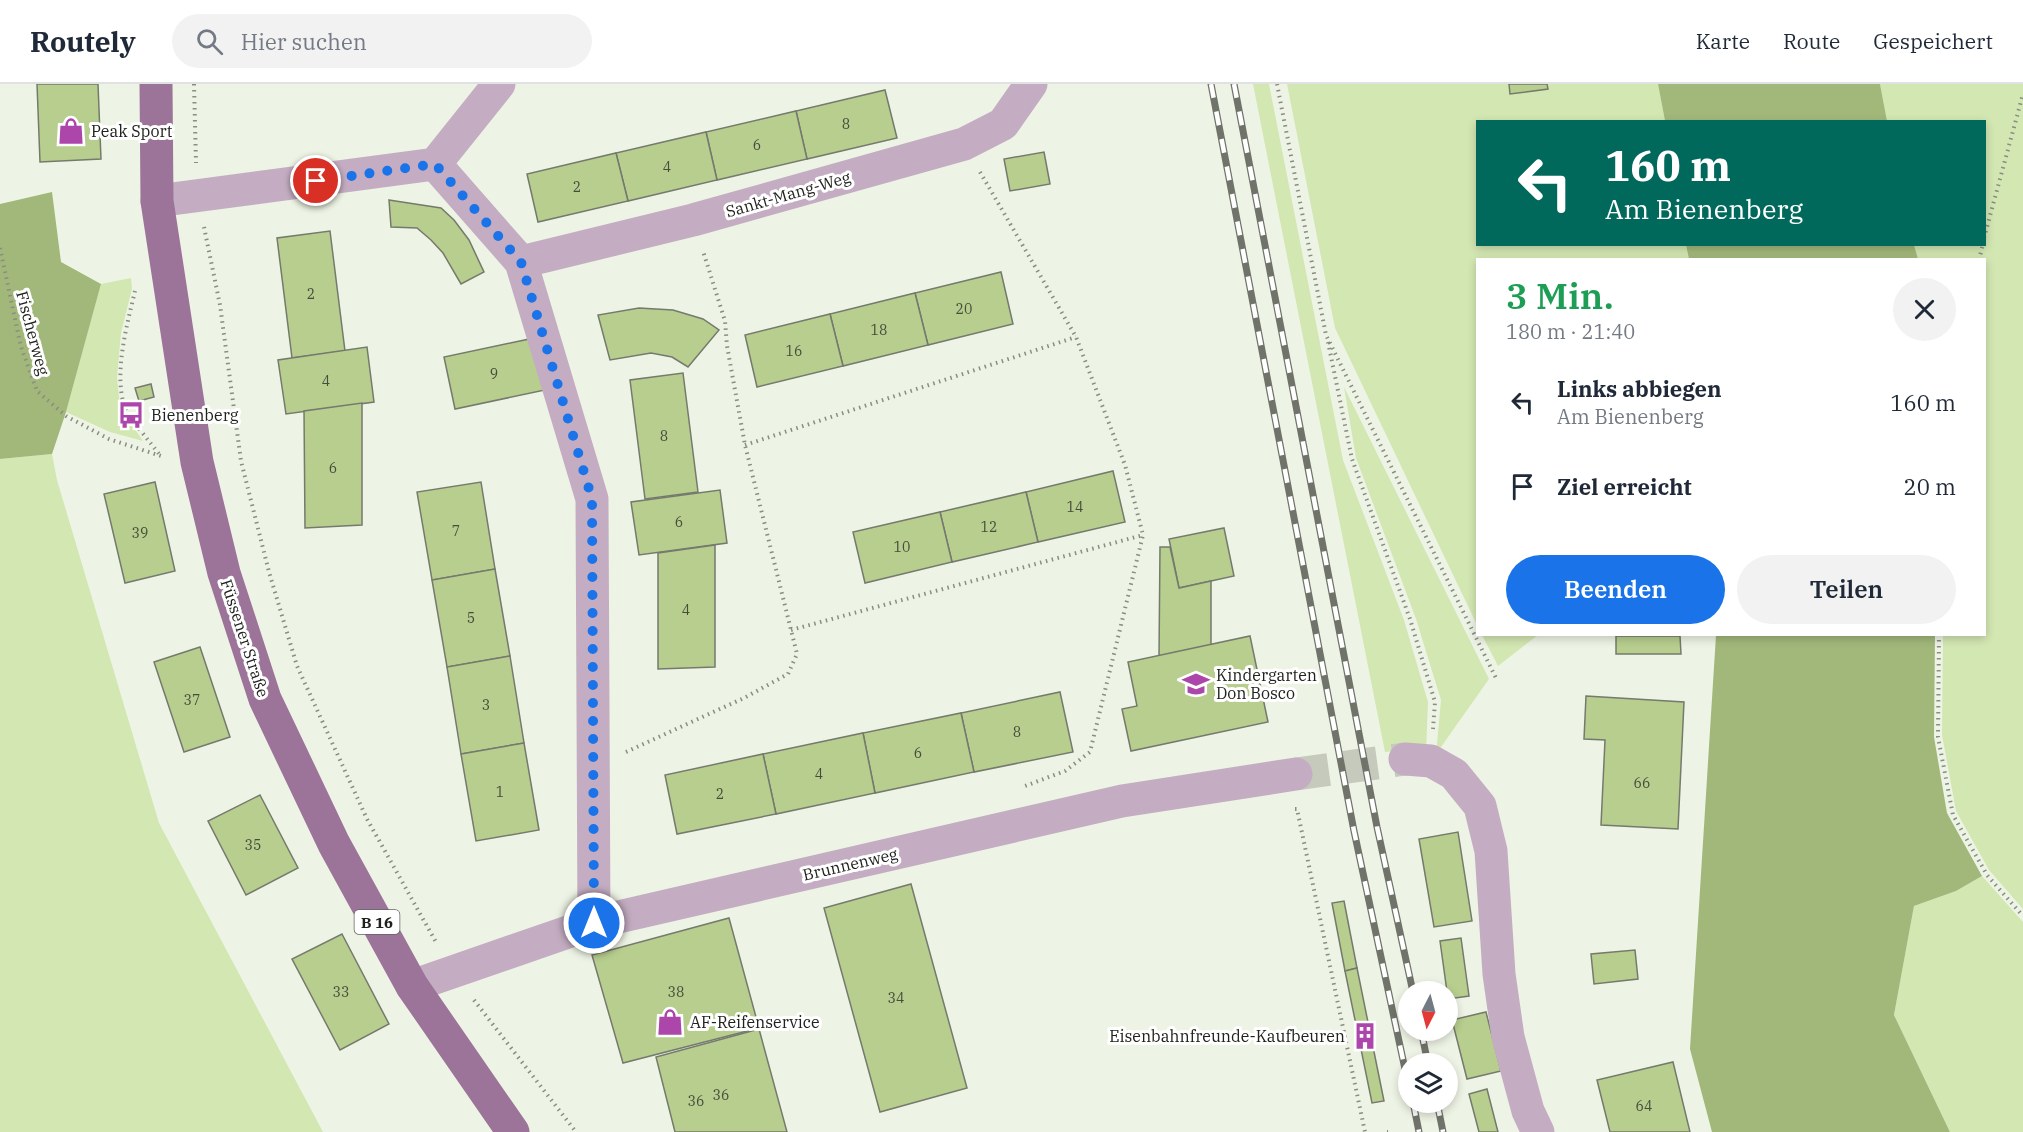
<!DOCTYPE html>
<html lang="de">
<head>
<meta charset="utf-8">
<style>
  body { margin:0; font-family:"IBM Plex Serif",serif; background:#f2f2f3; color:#1f2937; height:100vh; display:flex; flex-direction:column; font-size:22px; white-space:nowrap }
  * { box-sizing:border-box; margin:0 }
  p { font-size:20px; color:#747a83 }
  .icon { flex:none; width:33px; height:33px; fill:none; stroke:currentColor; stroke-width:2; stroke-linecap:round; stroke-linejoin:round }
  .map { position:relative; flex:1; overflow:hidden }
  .panel { position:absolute; left:1476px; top:174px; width:510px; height:378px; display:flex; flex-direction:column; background:#fff; border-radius:0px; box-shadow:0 3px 9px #0003 }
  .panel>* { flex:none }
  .guide { position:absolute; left:1476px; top:36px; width:510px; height:126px; border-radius:0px; box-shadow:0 3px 9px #0003; background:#00695c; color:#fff; overflow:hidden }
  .needle { width:39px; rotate:186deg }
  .fabs { position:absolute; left:1398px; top:897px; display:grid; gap:12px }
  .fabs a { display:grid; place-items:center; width:60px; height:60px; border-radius:50%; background:#fff; box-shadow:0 3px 9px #0003; font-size:30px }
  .pin { position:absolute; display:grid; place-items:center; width:51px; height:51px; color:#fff; margin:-26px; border:3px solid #fff; border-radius:50%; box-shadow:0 2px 6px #0007 }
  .me { position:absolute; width:66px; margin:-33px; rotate:0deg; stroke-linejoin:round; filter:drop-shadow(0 0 4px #0008) }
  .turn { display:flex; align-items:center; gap:21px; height:126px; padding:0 30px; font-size:27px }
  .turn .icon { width:78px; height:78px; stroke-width:2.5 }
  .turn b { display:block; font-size:42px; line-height:51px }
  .round { display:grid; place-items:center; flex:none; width:63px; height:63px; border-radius:32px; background:#f2f2f3 }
  .overview { display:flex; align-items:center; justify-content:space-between; height:102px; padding:0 30px }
  h1 { font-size:36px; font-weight:600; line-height:45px; color:#1e9e55 }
  .cta { display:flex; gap:12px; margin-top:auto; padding:12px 30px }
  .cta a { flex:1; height:69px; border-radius:36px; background:#1a73e8; color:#fff; font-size:24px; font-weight:600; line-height:69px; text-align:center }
  .cta a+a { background:#f2f2f3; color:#1f2937 }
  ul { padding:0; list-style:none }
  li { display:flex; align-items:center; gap:18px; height:84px; padding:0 30px }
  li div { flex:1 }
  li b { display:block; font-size:22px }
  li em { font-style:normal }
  header { display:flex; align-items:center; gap:36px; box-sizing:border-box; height:84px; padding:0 30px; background:#fff; border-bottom:2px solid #e0e1e3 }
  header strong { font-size:28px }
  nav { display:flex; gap:33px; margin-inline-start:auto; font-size:21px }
  .search { width:420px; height:54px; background:#f2f2f3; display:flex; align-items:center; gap:15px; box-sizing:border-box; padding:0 21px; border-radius:33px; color:#747a83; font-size:22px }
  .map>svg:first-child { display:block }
  .green { fill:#d3e7b2 }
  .forest { fill:#a2b87a }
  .building { fill:#b7ce8f; stroke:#757a6d; stroke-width:1.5 }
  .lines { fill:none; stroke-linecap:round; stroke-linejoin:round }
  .minor-tunnel { stroke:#c5cabd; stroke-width:33; stroke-dasharray:33 16; stroke-linecap:butt }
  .path { stroke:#898d83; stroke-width:4; stroke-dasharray:1.5 4.5; stroke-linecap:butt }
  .minor { stroke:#c4adc2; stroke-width:33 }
  .major { stroke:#9c7399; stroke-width:33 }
  .rail-casing { stroke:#70736a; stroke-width:7 }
  .rail { stroke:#fff; stroke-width:4.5; stroke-dasharray:14; stroke-linecap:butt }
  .route { stroke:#1a73e8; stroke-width:10; stroke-dasharray:0 18 }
  .labels { text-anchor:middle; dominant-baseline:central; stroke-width:6; stroke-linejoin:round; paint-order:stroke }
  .number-label { font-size:14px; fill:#464d3a }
  .shield { fill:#fff; stroke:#636461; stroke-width:1.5 }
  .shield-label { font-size:15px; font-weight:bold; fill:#20221d }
  .poi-label { font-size:16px; fill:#20221d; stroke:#fff; text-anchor:start }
  .street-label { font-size:16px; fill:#20221d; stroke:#fff }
</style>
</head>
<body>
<header>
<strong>Routely</strong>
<div class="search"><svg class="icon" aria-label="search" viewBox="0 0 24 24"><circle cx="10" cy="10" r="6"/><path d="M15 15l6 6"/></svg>Hier suchen</div>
<nav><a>Karte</a><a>Route</a><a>Gespeichert</a></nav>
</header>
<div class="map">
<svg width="2023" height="1048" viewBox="0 0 2023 1048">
  <rect width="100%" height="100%" fill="#eef4e5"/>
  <g class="green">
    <path d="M1253,0h16l74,376 61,160 24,82 -2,51 -23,-3 -18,2z"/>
    <path d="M1287,0h371l7,37 -187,1v122l208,1 3,14 -211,1 -1,365 -142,-297z"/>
    <path d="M1880,0h143v825l-34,-39 -33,-59 -14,-76 1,-100 41,-1v-374l-66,-1 -4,-14 70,-1v-122l-97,-1z"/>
    <path d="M131,194l1,11 -11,44 -4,44 3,31 23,33 -33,-9 -44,-20 35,-128z"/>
    <path d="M1344,303l145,292 -53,75 5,-54 -25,-81 -60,-161z"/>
    <path d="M52,370l5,26 102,343 164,309h-323v-673z"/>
    <path d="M1482,551h56l-40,31z"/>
    <path d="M1982,792l41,46v210h-73l-56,-117 20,-109 42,-15z"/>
  </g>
  <g class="forest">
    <path d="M1658,0h222l7,37h-222z"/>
    <path d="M52,108l9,70 40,22 -35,128 -14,42 -52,5v-255z"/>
    <path d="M1686,161h228l4,14h-229z"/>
    <path d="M1716,551h219l-1,102 13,76 35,63 -26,15 -42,15 -20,109 56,117h-238l-22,-83z"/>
  </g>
  <g class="building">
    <path d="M37,0h61l3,75 -61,3z"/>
    <path d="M1509,0h38l1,5 -38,5z"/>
    <path d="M885,6l12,48 -90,21 -11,-48z"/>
    <path d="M796,27l11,48 -90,21 -11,-48z"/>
    <path d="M706,48l11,48 -89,21 -12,-48z"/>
    <path d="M1044,68l6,32 -40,7 -6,-32z"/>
    <path d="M616,69l12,48 -90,21 -11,-48z"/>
    <path d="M389,116l52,8 13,12 15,20 15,32 -23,12 -18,-31 -12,-13 -14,-12 -26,-1z"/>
    <path d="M330,147l15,120 -53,7 -15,-120z"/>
    <path d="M1001,188l12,52 -85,21 -13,-52z"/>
    <path d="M915,209l13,52 -85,21 -13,-52z"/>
    <path d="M639,224l34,2 30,9 16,11 -31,37 -16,-10 -21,-4 -41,7 -12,-45z"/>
    <path d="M830,230l13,52 -86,21 -12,-52z"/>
    <path d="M534,254l11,52 -90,19 -11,-52z"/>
    <path d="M367,263l7,55 -88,12 -8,-54z"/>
    <path d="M683,289l15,119 -53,7 -15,-119z"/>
    <path d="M151,300l3,13 -15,4 -4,-13z"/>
    <path d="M362,319v122l-57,3 -1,-117z"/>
    <path d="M1113,387l12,51 -87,20 -12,-50z"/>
    <path d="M155,398l20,89 -50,12 -21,-89z"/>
    <path d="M481,398l14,87 -63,11 -15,-88z"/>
    <path d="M720,406l7,53 -88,12 -8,-53z"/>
    <path d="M1026,408l12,50 -86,20 -12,-50z"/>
    <path d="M940,428l12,50 -87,21 -12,-51z"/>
    <path d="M1224,444l10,48 -55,12 -10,-49z"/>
    <path d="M715,461v122l-57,2v-116z"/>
    <path d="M1160,463h10l9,41 32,-7v64l-52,11z"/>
    <path d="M495,485l15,87 -63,11 -15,-87z"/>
    <path d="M1250,552l18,86 -137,29 -9,-42 15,-3 -9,-44z"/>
    <path d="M1616,552h64l1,18h-65z"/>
    <path d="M200,563l30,90 -46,15 -30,-90z"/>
    <path d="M510,572l14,87 -63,11 -14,-87z"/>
    <path d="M1060,608l13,60 -99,20 -13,-59z"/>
    <path d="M1586,612l98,6 -6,127 -77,-4 4,-85 -21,-1z"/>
    <path d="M961,629l13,59 -99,21 -12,-60z"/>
    <path d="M863,649l12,60 -99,21 -13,-60z"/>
    <path d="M524,659l15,87 -63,11 -15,-87z"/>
    <path d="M763,670l13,60 -99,20 -12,-59z"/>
    <path d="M260,711l38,73 -52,27 -38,-74z"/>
    <path d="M1458,748l14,89 -38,6 -15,-88z"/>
    <path d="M911,800l56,204 -87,24 -56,-204z"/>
    <path d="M1344,817l13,67 -12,3 -13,-68z"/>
    <path d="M729,834l30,110 -136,35 -31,-108z"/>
    <path d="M342,850l47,90 -49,26 -48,-91z"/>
    <path d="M1461,854l8,58 -21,3 -8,-58z"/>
    <path d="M1635,866l3,29 -44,5 -3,-30z"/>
    <path d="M1357,884l27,133 -12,2 -27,-132z"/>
    <path d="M1486,928l15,59 -34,8 -15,-59z"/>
    <path d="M759,945l28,103h-112l-19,-75z"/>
    <path d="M1673,978l17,70h-80l-13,-52z"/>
    <path d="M1487,1005l11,43h-19l-10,-38z"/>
  </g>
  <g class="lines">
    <path class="minor-tunnel" d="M1296,690l109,-15"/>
    <g class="path">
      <path d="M194,0l2,79"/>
      <path d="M1277,0l49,251 171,345"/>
      <path d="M980,88l96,165 49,128 18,70 -53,217 -25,19 -40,15"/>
      <path d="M204,143l16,78 21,156 28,111 28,94 70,153 70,125"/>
      <path d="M1984,154l39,-144"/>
      <path d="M0,164l21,99 16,44 29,25 43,23 52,17"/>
      <path d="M1979,176l4,-16"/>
      <path d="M135,207c-8,34 -21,80 -11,114 4,12 27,38 35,49"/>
      <path d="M1328,258l24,117 58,160 25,83 -2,27"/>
      <path d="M745,361l331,-108"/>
      <path d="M791,546l352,-95"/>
      <path d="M1939,550l-1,103 15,78 34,60 36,41"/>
      <path d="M626,668l118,-54 44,-24 9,-20 -52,-209 -18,-99 -2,-25 -22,-70"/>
      <path d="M1295,725h2l68,323"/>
      <path d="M474,916l102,132"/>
      <path d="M1387,1048h1"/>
    </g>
    <g class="minor">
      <path d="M435,80l86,98 71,237 2,424"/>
      <path d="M157,117l278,-37 64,-80"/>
      <path d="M521,178l172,-42 271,-76 39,-20 28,-40"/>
      <path d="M1405,675l26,2 23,13 26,32 11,45 8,123 9,63 20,74 10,21"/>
      <path d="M412,902l182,-63 20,-5 508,-117 174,-27"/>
    </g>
    <path class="major" d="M156,0l1,117 40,261 27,111 41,126 69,145 78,142 101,146"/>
    <defs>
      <g id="rail">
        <path d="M1211,0l143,747 54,252"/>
        <path d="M1234,0l143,743 36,165"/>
        <path d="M1421,946l7,34"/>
        <path d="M1413,1018l6,30"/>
        <path d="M1437,1018l6,30"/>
      </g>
    </defs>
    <use href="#rail" class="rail-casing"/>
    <use href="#rail" class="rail"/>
  </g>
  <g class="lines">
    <path class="route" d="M316,97l119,-17 86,98 71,237 2,424"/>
  </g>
  <defs>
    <symbol id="shop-bare" viewBox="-9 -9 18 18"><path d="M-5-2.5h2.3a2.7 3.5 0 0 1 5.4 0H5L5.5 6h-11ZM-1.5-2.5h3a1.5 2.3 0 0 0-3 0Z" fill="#ad46aa" stroke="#fff" stroke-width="2.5" paint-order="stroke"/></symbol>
    <symbol id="bus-bare" viewBox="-9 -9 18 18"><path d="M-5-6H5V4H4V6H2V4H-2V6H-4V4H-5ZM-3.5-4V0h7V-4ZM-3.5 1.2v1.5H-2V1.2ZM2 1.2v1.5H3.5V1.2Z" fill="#ad46aa" stroke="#fff" stroke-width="2.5" paint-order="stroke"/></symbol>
    <symbol id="school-bare" viewBox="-9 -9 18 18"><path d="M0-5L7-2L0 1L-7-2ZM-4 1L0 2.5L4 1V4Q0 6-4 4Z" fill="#ad46aa" stroke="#fff" stroke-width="2.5" paint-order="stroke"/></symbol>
    <symbol id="building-bare" viewBox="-9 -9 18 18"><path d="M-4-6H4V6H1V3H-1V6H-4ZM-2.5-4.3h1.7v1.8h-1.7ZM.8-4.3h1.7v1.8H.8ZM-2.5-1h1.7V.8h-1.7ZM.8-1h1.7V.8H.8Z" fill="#ad46aa" stroke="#fff" stroke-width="2.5" paint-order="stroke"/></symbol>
  </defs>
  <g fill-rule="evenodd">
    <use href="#shop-bare" x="52" y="28" width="38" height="38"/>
    <use href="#bus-bare" x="112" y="312" width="38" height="38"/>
    <use href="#school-bare" x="1177" y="581" width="38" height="38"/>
    <use href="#shop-bare" x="651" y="919" width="38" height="38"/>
    <use href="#building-bare" x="1346" y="933" width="38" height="38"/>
  </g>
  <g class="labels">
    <g class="number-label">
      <text x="846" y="40">8</text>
      <text x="757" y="61">6</text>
      <text x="667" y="83">4</text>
      <text x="577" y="103">2</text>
      <text x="311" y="210">2</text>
      <text x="964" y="225">20</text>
      <text x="879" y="246">18</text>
      <text x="794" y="267">16</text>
      <text x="494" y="290">9</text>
      <text x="326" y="297">4</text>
      <text x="664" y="352">8</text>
      <text x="333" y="384">6</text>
      <text x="1075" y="423">14</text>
      <text x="679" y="438">6</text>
      <text x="989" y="443">12</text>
      <text x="456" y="447">7</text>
      <text x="140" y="449">39</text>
      <text x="902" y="463">10</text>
      <text x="686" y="526">4</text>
      <text x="471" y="534">5</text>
      <text x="192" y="616">37</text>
      <text x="486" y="621">3</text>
      <text x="1017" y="648">8</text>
      <text x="918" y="669">6</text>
      <text x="819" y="690">4</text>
      <text x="1642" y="699">66</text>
      <text x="500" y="708">1</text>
      <text x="720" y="710">2</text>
      <text x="253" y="761">35</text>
      <text x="341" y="908">33</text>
      <text x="676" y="908">38</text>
      <text x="896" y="914">34</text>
      <text x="721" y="1011">36</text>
      <text x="696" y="1017">36</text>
      <text x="1644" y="1022">64</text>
    </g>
    <rect class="shield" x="354.5" y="826" width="45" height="24" rx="4.5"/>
    <g class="shield-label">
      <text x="377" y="838">B 16</text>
    </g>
    <g class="poi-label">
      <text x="91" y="47">Peak Sport</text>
      <text x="151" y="331">Bienenberg</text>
      <text x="1216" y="591">Kindergarten<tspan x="1216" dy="18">Don Bosco</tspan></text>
      <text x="690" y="938">AF-Reifenservice</text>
      <text x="1345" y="952" text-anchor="end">Eisenbahnfreunde-Kaufbeuren</text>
    </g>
    <g class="street-label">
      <text transform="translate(788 110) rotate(-16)">Sankt-Mang-Weg</text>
      <text transform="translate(33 249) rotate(75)">Fischerweg</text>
      <text transform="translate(245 554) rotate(72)">Füssener Straße</text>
      <text transform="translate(850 780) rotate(-13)">Brunnenweg</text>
    </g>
  </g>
</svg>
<div class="fabs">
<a><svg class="needle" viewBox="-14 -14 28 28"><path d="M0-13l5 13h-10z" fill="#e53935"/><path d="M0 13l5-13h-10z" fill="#747a83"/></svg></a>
<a><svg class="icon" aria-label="layers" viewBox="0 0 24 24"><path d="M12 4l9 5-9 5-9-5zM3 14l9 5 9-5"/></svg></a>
</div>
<div class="pin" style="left:316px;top:97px;background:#d93025"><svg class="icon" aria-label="arrive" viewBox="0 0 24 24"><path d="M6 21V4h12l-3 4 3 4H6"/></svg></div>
<svg class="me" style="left:594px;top:839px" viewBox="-20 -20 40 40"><circle r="17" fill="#1a73e8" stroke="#fff" stroke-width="3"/><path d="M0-11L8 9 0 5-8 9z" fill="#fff"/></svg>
<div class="guide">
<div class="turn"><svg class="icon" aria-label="left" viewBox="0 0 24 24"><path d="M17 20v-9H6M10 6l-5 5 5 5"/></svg><div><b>160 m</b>Am Bienenberg</div></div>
</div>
<section class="panel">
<div class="overview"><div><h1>3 Min.</h1><p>180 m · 21:40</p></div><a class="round"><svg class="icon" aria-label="close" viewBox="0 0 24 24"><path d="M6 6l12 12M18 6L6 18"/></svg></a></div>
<ul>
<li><svg class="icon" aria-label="left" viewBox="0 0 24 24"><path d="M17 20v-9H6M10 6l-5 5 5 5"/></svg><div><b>Links abbiegen</b><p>Am Bienenberg</p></div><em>160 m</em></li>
<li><svg class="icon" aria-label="arrive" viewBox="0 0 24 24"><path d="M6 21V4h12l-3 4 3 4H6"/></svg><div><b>Ziel erreicht</b></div><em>20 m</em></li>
</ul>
<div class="cta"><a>Beenden</a><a>Teilen</a></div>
</section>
</div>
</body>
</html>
